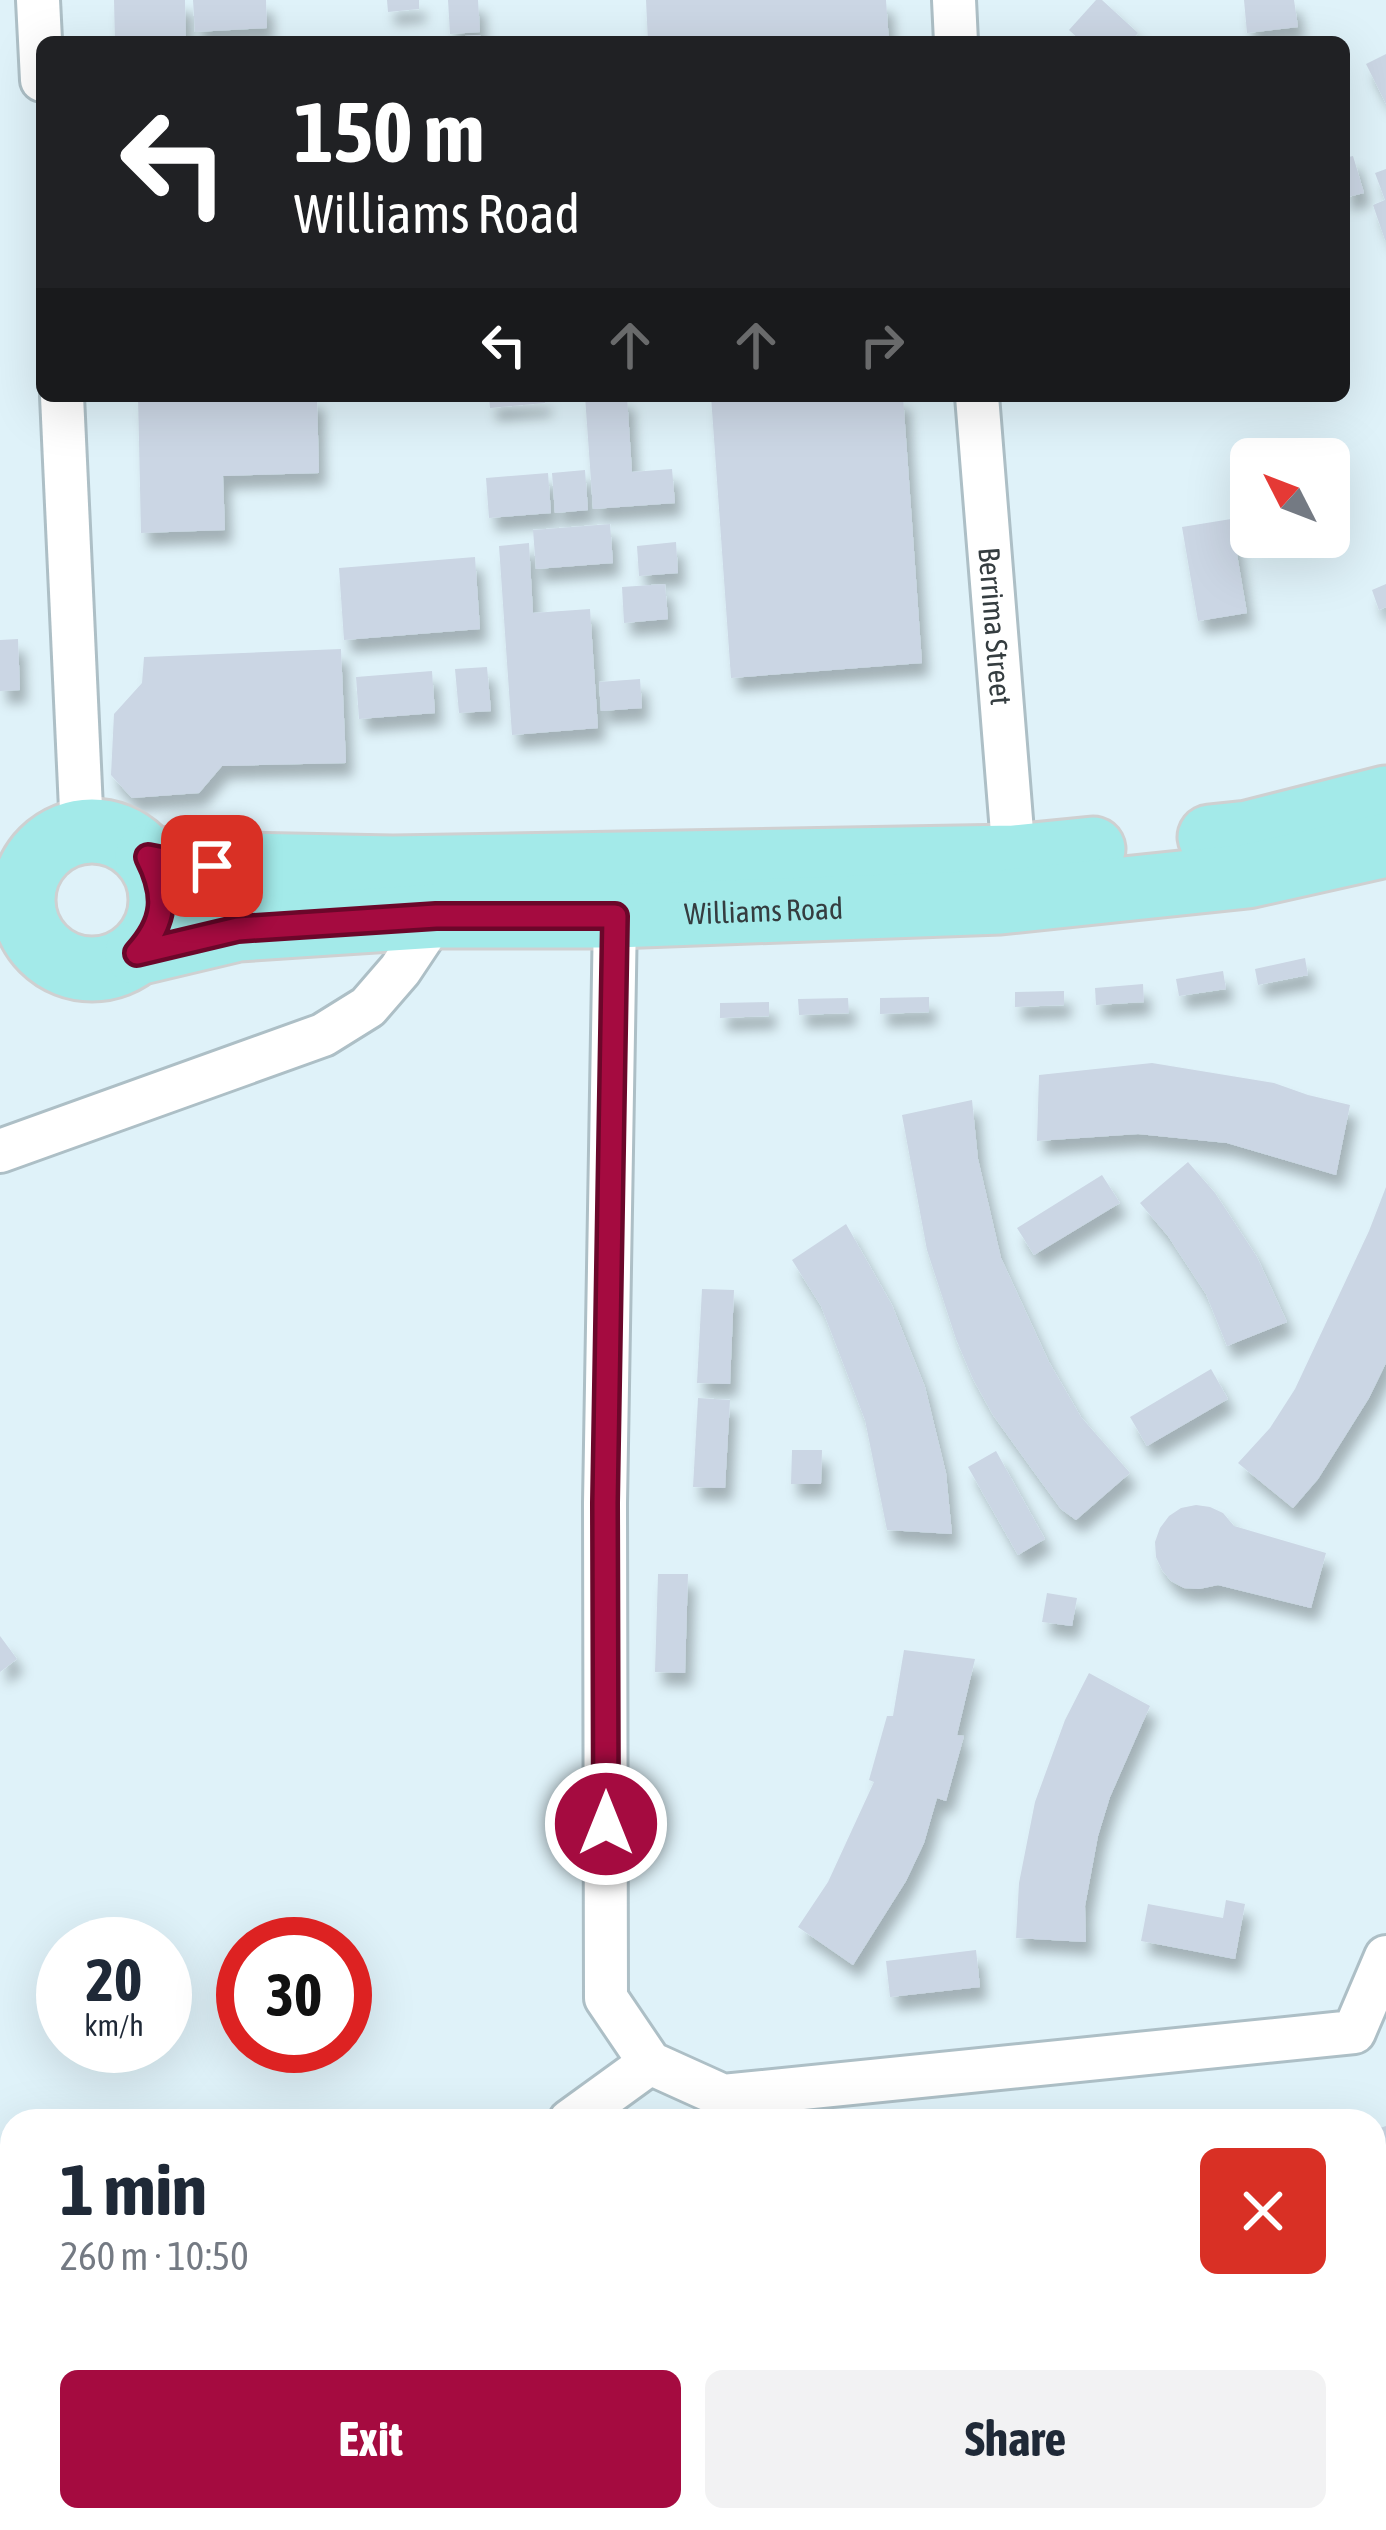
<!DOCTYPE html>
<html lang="en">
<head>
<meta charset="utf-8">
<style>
  body { margin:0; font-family:"Asap Condensed",sans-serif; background:#f2f2f3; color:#1f2937; height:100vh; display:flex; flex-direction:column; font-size:45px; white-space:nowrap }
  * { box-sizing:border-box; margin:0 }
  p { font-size:39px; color:#747a83 }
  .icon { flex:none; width:66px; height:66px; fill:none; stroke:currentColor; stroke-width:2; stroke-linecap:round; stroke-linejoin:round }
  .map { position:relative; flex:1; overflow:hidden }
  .panel { position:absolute; left:0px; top:2109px; width:1386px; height:423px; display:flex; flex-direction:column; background:#fff; border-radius:36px 36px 0 0; box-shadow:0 12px 48px #0002 }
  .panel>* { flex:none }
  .top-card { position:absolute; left:36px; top:36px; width:1314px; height:366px; border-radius:18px; box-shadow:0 12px 48px #0002; background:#202124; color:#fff; overflow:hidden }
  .needle { width:78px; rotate:312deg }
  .buttons { position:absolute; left:1230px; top:438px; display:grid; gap:24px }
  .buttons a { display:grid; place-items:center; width:120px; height:120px; border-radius:18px; background:#fff; box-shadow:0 12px 48px #0002; font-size:60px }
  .speed { position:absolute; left:36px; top:1917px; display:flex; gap:24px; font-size:60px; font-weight:700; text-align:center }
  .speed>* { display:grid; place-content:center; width:156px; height:156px; border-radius:50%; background:#fff; box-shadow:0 12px 48px #0002; line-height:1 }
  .speed small { font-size:30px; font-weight:400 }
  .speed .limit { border:18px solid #d22; background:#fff; color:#111 }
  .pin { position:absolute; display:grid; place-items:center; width:102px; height:102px; color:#fff; margin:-51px; border-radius:24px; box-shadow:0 6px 18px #0006 }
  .me { position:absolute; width:132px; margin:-66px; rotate:0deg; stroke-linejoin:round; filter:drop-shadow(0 0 9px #0008) }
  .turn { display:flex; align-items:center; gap:42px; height:252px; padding:0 60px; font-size:54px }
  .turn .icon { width:156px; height:156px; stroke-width:2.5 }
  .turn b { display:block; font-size:84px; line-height:102px }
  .lanes { display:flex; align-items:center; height:114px; padding:0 60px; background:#0003; justify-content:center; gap:60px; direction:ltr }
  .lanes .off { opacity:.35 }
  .round { display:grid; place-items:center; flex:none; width:126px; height:126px; border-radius:18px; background:#f2f2f3 }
  .headline { display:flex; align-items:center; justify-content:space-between; height:204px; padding:0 60px }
  h1 { font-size:72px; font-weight:700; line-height:90px }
  .cta { display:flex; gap:24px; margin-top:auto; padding:24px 60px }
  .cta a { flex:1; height:138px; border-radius:18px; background:#a50b40; color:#fff; font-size:48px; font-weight:700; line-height:138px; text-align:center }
  .cta a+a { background:#f2f2f3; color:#1f2937 }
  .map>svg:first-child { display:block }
  .building { fill:#cbd6e4; filter:url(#shadow) }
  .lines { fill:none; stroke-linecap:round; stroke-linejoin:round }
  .minor-casing { stroke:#adbfc6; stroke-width:48 }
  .primary-casing { stroke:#cfd0d1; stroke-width:69 }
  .minor { stroke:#fff; stroke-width:42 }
  .primary { stroke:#a3eae9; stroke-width:63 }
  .route-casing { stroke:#6b072a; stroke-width:30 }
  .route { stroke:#a50b40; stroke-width:21 }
  .labels { text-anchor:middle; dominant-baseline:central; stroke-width:12; stroke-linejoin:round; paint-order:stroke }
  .street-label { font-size:30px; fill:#353d40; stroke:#f8fcfd }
</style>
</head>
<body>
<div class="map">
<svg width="1386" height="2530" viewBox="0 0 1386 2530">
  <defs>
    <filter id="shadow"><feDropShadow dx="7" dy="13" stdDeviation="6" flood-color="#0004"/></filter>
  </defs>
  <rect width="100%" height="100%" fill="#dff2f9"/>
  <g class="building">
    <path d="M114,0h71l1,42h-71z"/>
    <path d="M193,0h73l1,28 -72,4z"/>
    <path d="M387,0h32v9l-31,3z"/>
    <path d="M448,0h30l2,32 -30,2z"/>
    <path d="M646,0h240l3,42h-241z"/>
    <path d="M1096,0h6l36,33 -8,9h-48l-13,-12z"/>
    <path d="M1244,0h50l4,27 -51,6z"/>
    <path d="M480,35l1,7h-30l-1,-5z"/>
    <path d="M1386,54v50l-20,-40z"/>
    <path d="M1353,156l11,37 -20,5v-40z"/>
    <path d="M1386,169v71h-1l-12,-35 12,-5 -10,-27z"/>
    <path d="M138,396h179l2,77 -96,3 2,54 -84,3z"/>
    <path d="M489,396h55l1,7 -55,5z"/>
    <path d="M585,396h42l5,76 40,-3 3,34 -82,6z"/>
    <path d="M711,396h192l19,267 -191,15z"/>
    <path d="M585,470l3,40 -33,3 -3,-40z"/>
    <path d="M548,473l3,40 -62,5 -3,-40z"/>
    <path d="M1231,519l16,94 -49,8 -16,-94z"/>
    <path d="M610,524l3,39 -77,6 -3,-39z"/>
    <path d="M676,542l2,31 -39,3 -2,-30z"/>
    <path d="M529,543l4,70 57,-4 8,119 -86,7 -13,-189z"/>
    <path d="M475,557l5,72 -136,11 -5,-72z"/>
    <path d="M665,584l3,35 -44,4 -2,-36z"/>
    <path d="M1386,584v23l-7,3 -7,-20z"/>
    <path d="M18,639l2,51 -20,1v-51z"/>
    <path d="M341,649l5,114 -124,3 -23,27 -67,5 -21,-23 3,-61 28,-31 2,-26z"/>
    <path d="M487,667l4,44 -32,2 -4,-44z"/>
    <path d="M432,671l3,42 -76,6 -3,-42z"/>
    <path d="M640,679l2,29 -41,3 -2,-29z"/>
    <path d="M1305,958l3,17 -50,10 -3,-16z"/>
    <path d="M1223,971l3,18 -47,7 -3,-17z"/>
    <path d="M1143,984l1,18 -48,3 -1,-17z"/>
    <path d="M1064,991v14l-49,2v-15z"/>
    <path d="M929,997v15l-49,2v-16z"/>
    <path d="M848,998l1,15 -50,2 -1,-16z"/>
    <path d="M769,1002v14l-49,2v-15z"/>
    <path d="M1152,1063l122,20 34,12 42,10 -14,70 -109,-32 -89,-9 -101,7 2,-66z"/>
    <path d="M972,1100l6,59 23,99 48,104 32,55 49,56 -54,47 -15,-11 -27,-37 -41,-57 -20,-36 -17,-40 -29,-89 -25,-135z"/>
    <path d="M1188,1162l27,31 42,64 30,65 -60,24 -21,-52 -38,-58 -28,-33z"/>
    <path d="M1102,1175l18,28 -86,52 -17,-27z"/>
    <path d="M1386,1187v176l-17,35 -27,43 -24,38 -25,29 -55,-45 32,-35 25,-39 74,-158z"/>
    <path d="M846,1224l46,81 33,82 21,86 6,61 -65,-4 -22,-110 -44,-114 -29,-46z"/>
    <path d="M702,1289l32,1 -4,94 -33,-1z"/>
    <path d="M1211,1369l17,30 -81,47 -17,-29z"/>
    <path d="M698,1398l32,2 -5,88 -32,-1z"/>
    <path d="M792,1450h30l-1,34h-30z"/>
    <path d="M996,1451l49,88 -27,16 -50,-88z"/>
    <path d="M1196,1505l14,2 13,6 11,13 92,27 -15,55 -93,-23 -19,4 -15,-1 -13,-7 -9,-11 -6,-13 -1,-15 5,-14 9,-12 12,-8z"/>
    <path d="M658,1574h30l-3,99 -30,-1z"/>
    <path d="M1047,1593l30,5 -5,28 -30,-4z"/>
    <path d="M0,1636l17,23 -17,13z"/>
    <path d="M904,1650l71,9 -18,76 7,1 -18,65 -9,-3 -13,45 -18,38 -53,84 -55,-38 30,-45 46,-100 -5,-2 18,-64h6z"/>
    <path d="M1089,1673l61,33 -40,91 -12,39 -13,70 1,36 -70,-4 3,-55 16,-81 30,-82z"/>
    <path d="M1226,1900l19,4 -10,55 -94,-18 7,-37 75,14z"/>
    <path d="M976,1950l4,37 -90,10 -4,-36z"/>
    <path d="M1386,2126v60l-12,-30v-26z"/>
    <path d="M1386,2455v68l-10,7h-61l-7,-10h66v-56z"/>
    <path d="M787,2520h40v1l-26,9h-10z"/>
    <path d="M931,2520h45v1l-26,9h-15z"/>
  </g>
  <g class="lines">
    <defs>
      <g id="minor">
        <path d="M38,0l4,80"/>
        <path d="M954,0l2,42"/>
        <path d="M62,396l20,435"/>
        <path id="s1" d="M977,396l37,461"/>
        <path d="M615,916l-10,587 1,495 44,65 73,33 631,-64 32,-75"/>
        <path d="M0,1151l323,-116 45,-28 32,-37 36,-54"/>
        <path d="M570,2121l80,-58"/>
        <path d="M1374,2302l12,8"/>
        <path d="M1374,2369l12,-7"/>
        <path d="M294,2530l1,-10"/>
        <path d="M1181,2530l10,-10"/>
        <path d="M1221,2530l2,-10"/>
      </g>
      <g id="primary">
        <circle cx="92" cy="900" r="69"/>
        <path d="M1210,837l38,-4 138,-35"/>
        <path d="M147,857l37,7 209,4 621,-11 79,-8"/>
        <path id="s2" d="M137,953l101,-24 198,-13h179l385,-14 247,-26 139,-31"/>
      </g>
    </defs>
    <use href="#minor" class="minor-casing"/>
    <use href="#primary" class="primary-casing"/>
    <use href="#minor" class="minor"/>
    <use href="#primary" class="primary"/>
  </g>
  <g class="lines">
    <defs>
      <path id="route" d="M212,866l-28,-2 -36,-7c19,38 18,64 -11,96l101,-24 198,-13h179l-10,587 1,321"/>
    </defs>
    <use href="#route" class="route-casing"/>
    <use href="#route" class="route"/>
  </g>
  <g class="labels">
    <g class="street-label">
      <text stroke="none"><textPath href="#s1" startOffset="231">Berrima Street</textPath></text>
      <text stroke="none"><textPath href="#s2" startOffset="630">Williams Road</textPath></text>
    </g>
  </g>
</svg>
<div class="buttons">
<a><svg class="needle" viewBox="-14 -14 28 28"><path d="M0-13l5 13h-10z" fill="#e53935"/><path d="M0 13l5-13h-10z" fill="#747a83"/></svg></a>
</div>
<div class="speed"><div>20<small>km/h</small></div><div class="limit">30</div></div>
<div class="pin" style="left:212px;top:866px;background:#d93025"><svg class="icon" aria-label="arrive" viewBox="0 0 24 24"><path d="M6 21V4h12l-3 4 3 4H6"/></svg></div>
<svg class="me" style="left:606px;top:1824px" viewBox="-20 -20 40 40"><circle r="17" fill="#a50b40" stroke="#fff" stroke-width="3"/><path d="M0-11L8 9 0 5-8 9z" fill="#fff"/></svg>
<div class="top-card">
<div class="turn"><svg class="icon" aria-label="left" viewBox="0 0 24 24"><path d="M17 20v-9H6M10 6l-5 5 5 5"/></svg><div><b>150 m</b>Williams Road</div></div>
<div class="lanes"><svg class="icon" aria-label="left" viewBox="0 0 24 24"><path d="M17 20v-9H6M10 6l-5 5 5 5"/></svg><svg class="icon off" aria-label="ahead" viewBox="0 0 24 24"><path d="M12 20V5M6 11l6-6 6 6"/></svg><svg class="icon off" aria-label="ahead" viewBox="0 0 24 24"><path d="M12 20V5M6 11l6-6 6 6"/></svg><svg class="icon off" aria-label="right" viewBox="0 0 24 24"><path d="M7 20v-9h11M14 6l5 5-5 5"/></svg></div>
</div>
<section class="panel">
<div class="headline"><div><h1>1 min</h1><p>260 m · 10:50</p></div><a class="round" style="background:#d93025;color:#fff"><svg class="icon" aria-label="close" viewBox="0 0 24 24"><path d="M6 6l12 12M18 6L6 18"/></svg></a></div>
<div class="cta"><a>Exit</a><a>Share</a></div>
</section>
</div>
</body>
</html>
